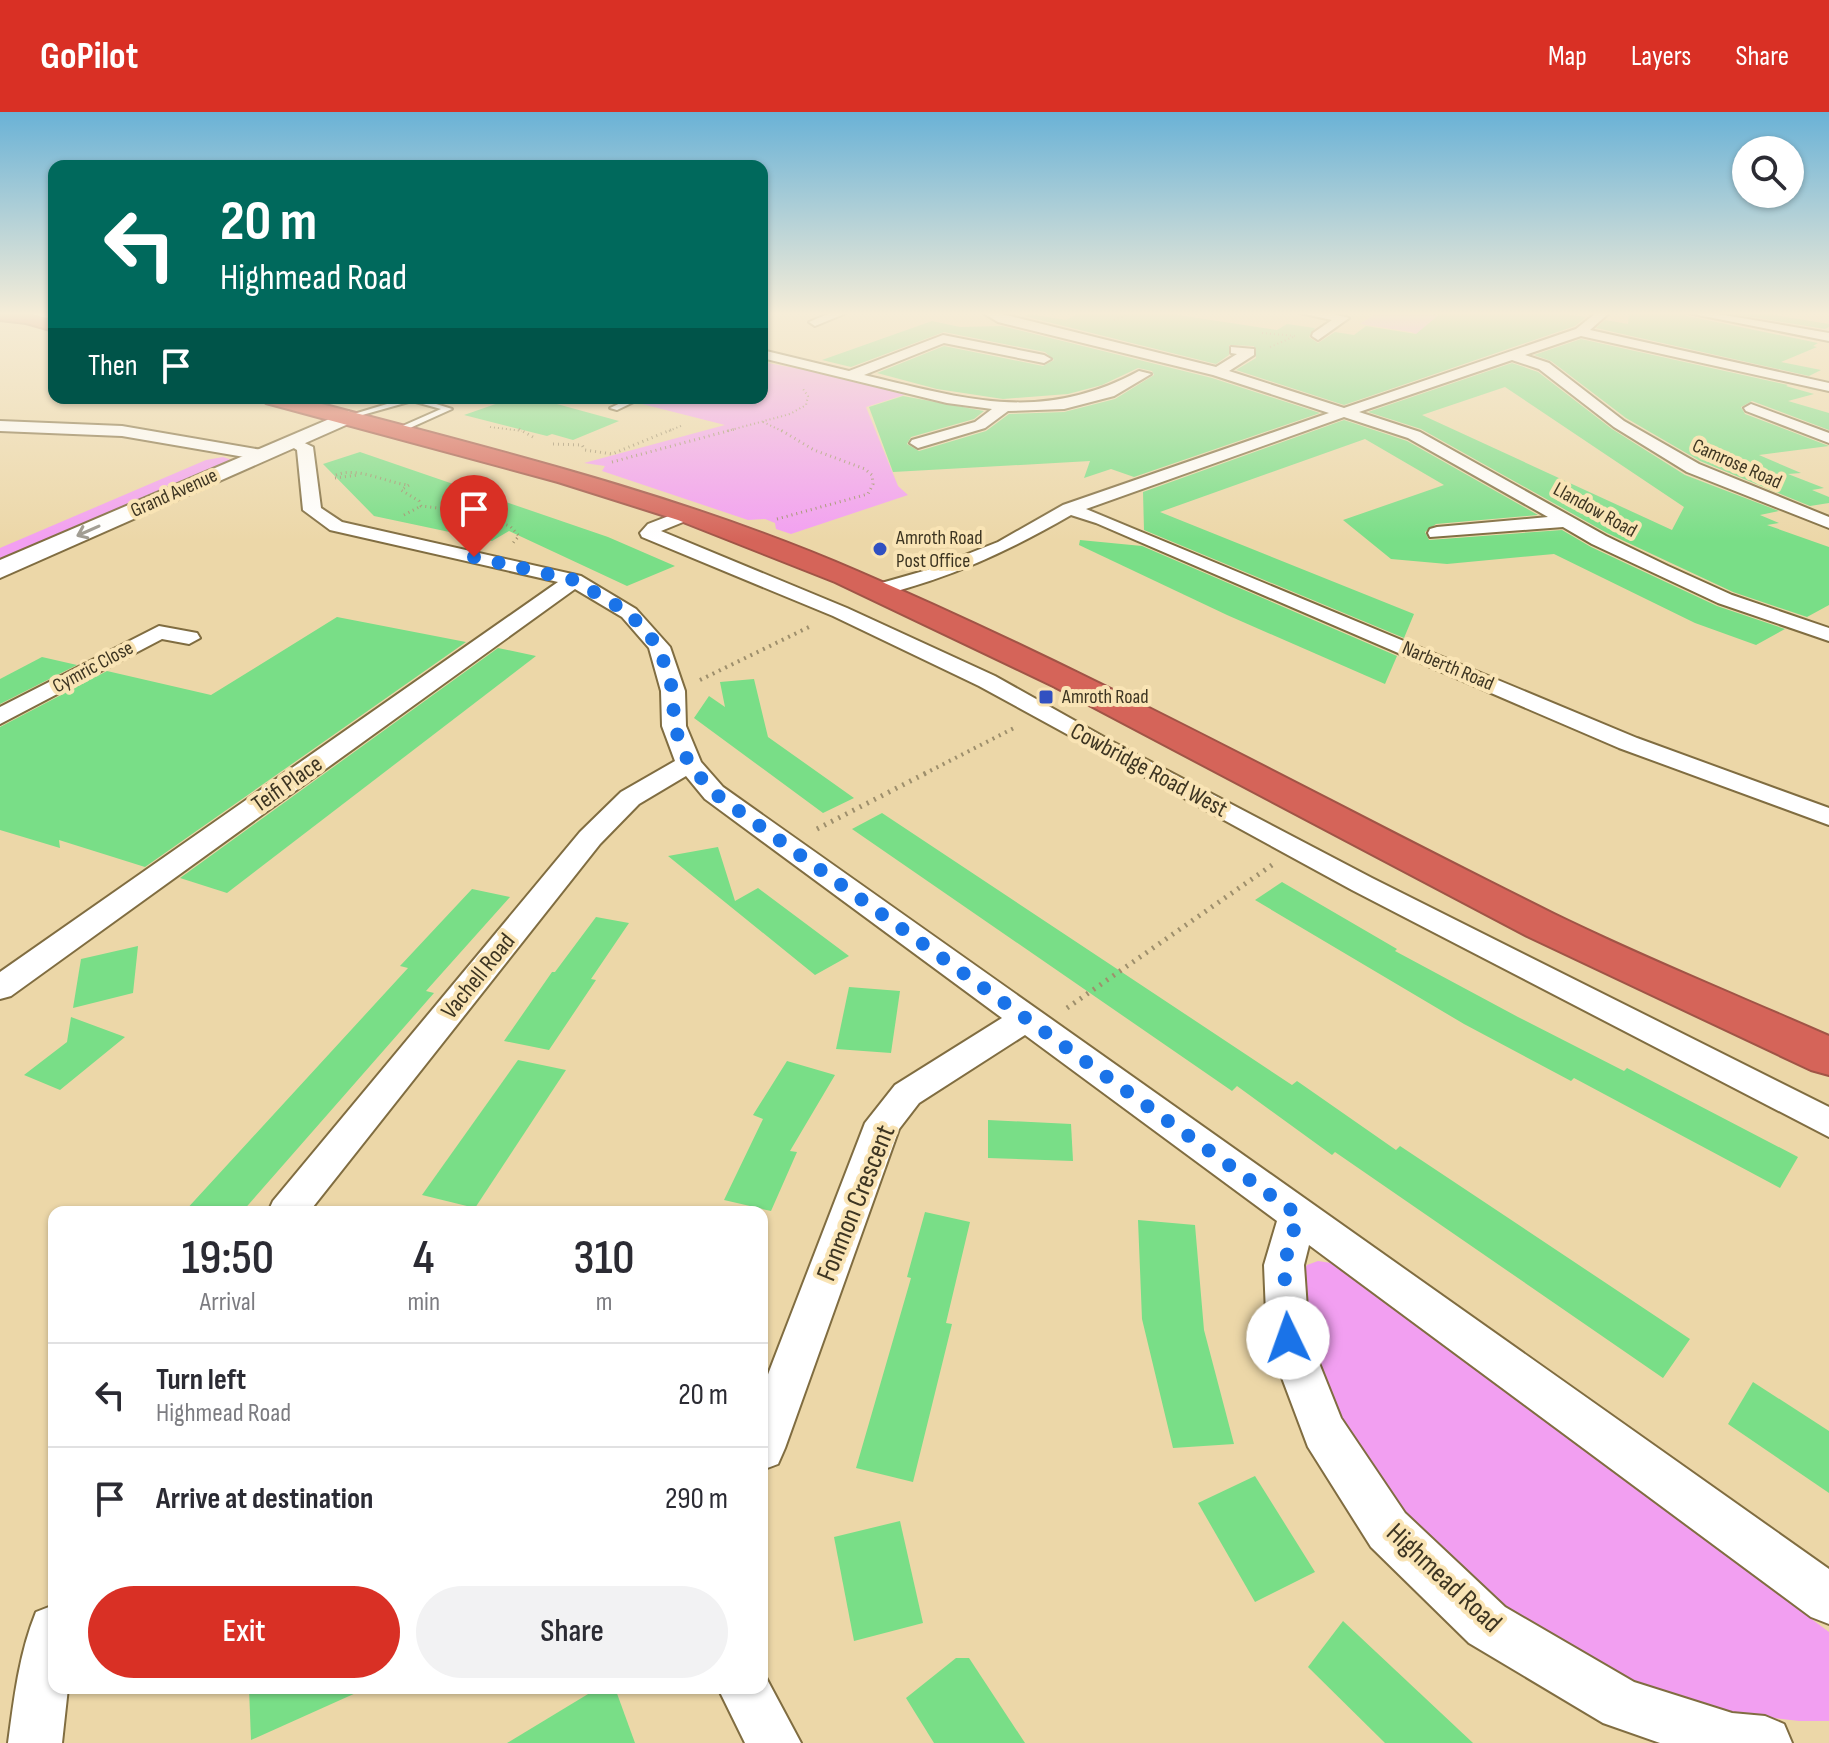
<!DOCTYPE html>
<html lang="en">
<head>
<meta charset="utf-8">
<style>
  body { margin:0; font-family:"Sofia Sans Condensed",sans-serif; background:#f2f2f3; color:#2b2b33; height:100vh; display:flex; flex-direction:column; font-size:30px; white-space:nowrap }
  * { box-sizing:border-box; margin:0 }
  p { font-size:26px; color:#7c7c81 }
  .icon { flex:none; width:44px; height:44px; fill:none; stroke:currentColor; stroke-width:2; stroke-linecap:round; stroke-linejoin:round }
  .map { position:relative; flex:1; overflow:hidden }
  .side { position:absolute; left:48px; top:1094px; width:720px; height:488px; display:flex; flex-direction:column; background:#fff; border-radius:16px; box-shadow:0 2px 6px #0004 }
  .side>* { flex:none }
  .top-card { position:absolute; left:48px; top:48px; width:720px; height:244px; border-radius:16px; box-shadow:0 2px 6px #0004; background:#00695c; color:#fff; overflow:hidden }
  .buttons { position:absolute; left:1732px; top:24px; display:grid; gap:16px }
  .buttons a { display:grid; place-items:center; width:72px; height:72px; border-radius:50%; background:#fff; box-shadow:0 2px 6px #0004; font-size:40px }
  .pin { position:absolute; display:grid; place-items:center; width:68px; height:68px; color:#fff; margin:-82px -34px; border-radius:50% 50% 50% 0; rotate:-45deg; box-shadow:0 0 8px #0007 }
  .pin .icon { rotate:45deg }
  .me { position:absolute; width:88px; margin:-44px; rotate:357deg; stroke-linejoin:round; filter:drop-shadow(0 0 6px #0008) }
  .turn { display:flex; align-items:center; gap:28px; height:168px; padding:0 40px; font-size:36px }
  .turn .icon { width:104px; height:104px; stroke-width:2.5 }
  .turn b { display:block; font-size:56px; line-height:68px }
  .then { display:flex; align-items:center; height:76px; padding:0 40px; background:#0003; gap:16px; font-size:30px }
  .eta { display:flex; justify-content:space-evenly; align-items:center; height:136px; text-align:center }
  .eta b { font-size:48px; font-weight:600; line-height:56px }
  .cta { display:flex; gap:16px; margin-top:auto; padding:16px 40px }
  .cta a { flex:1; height:92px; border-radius:48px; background:#d93025; color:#fff; font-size:32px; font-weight:600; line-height:92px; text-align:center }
  .cta a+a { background:#f2f2f3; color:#2b2b33 }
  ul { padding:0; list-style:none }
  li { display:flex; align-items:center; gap:24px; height:104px; padding:0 40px; border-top:2px solid #e1e1e2 }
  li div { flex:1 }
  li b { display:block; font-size:30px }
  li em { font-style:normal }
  header { display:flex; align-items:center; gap:48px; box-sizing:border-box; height:112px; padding:0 40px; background:#d93025; color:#fff }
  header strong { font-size:38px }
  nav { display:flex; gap:44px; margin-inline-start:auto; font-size:28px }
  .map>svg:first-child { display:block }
  .green { fill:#f29ff1 }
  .building { fill:#79de87; fill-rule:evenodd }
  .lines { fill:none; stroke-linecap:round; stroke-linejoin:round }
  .lane-casing { stroke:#806d41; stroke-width:4 }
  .street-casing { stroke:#806d41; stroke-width:4 }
  .secondary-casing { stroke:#806d41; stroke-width:4 }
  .highway-casing { stroke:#a05446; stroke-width:4 }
  .path-far3 { stroke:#9e8f6c; stroke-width:2; stroke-dasharray:1 3; stroke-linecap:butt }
  .path-far2 { stroke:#9e8f6c; stroke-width:3; stroke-dasharray:1 4; stroke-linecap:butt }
  .path-far1 { stroke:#9e8f6c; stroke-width:4; stroke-dasharray:2 5; stroke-linecap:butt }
  .path { stroke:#9e8f6c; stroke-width:5; stroke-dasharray:2 6; stroke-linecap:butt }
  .lane { fill:#fff; fill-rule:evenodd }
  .street { fill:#fff; fill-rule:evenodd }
  .secondary { fill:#fff; fill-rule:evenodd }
  .highway { fill:#d56459; fill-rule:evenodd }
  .oneway { stroke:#9e9a90 }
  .route { stroke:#1a73e8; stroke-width:14; stroke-dasharray:0 25.2 }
  .poi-dot { fill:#3150c1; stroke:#f9e4b5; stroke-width:3 }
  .labels { text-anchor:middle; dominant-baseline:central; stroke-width:8; stroke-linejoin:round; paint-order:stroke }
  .far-street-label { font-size:20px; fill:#3d3522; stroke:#f9e4b5 }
  .far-poi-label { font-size:20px; fill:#3d3522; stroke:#f9e4b5; text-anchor:start }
  .street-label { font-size:24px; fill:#3d3522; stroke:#f9e4b5 }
  .near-street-label { font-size:28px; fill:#3d3522; stroke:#f9e4b5 }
</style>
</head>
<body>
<header>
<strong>GoPilot</strong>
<nav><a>Map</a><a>Layers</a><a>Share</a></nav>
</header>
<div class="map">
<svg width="1829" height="1631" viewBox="0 0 1829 1631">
  <rect width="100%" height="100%" fill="#ecd7a8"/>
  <g class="green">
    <path d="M1376,201h46l47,7 -48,16 -10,-4 -51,-8z"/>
    <path d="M762,250l83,15 62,17 -41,13 32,79 10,9 -117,39 -15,-5 -1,-6 -10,-4 -17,1 -146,-49 3,-5 -21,-3 141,-38 -83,-21 16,-6h104z"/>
    <path d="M223,345l12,4 -235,105v-18l206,-88z"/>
    <path d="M1318,1149l13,2 498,369v89h-30l-66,-8 -98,-29 -145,-83 -68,-61 -48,-61 -58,-106 -16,-97 7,-11z"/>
  </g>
  <g class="building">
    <path d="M1080,201h85l112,17 10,-6 28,4 -6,9 9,6 17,-11 19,3 12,-9 50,8 25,-21h116l29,4 -11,9 -231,79 -108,-35 20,-12 -2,-12 -25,-1v10l-13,9 -192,-48 5,-2 37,6z"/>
    <path d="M1629,201h56l2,3 131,27 -5,3 4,1 -36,15 40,8 -12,6 -213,-48 9,-8 23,4z"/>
    <path d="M1728,201h34l67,11v3l-4,2z"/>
    <path d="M932,209l28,6 42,-1 210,52 108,35 -186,64 -23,-8 -27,9 6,-17 -197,11 -24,-65 34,-11 81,15 -10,8 -63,18 -4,7 12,7 67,-20 23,-17 55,-2 51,-13 39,-24 -2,-4 -14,-3 -36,17 -34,9 -65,5 -66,-10 -60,-16 67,-27 99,20 11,-6 -9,-8 -101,-20 -93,35 -29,-7z"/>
    <path d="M1581,227l207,46 -2,1 28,8 -26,7 41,12v17l-77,-29 -11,6 4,7 84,32 -70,9 42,18 -13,1 36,14 -12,2 17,7v6l-19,3 -110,-45 -74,-43 -75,-57 -17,-6z"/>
    <path d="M1512,251l26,9 74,57 73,46 94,36 -19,4 19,8 -12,2 62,22v58l-22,12 -74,-25 -126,-59 -186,-104 -53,-17zM1505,275l179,120 -12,23 -250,-115z"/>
    <path d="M513,286h22l84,23 -46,19 -21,-6 -5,2 -83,-21z"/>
    <path d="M1344,308l63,21 131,74 -102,9 -11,8 4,8 133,-10 29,17 126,59 68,23 -29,16 -61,-22 -141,-69 -107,10 -56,-5 -48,-39 101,-35 -79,-46 -205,73 254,102 -10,24 -260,-108 -1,-38z"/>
    <path d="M360,340l248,85 67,29 -48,20 -118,-55 -17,10 -118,-25 -51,-52z"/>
    <path d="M1080,428l62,6 255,110 -12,28 -158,-69 -148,-70z"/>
    <path d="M337,505l129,25 -321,225 -86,-27 1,8 -60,-18v-103l107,-56 104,24z"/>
    <path d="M498,536l38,8 -309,237 -47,-15z"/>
    <path d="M42,545l35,8 -77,39v-25z"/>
    <path d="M754,567l14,58 86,61 -31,15 -129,-95 15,-22 16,11 -5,-25z"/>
    <path d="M882,701l410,272 5,-4 99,69 4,-4 290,193 -27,39 -328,-226 -3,3 -95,-69 -5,5 -380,-262z"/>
    <path d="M718,735l17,54 23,-13 91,68 -34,19 -147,-119z"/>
    <path d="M1282,770l115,67 -2,2 123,66 106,54 3,-3 171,89 -18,31 -206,-110 -3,3 -107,-57 -209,-124z"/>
    <path d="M472,777l38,8 -84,94 8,2 -192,219h-58l224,-244 -8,-2z"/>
    <path d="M596,805l33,6 -38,56 5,1 -47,70 -45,-9 48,-69h3z"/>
    <path d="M138,834l-5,47 -60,15 8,-49z"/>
    <path d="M849,875l51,4 -9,62 -55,-4z"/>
    <path d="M71,905l54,20 -65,53 -36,-15 43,-33z"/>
    <path d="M518,948l48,10 -91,138 -53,-13z"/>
    <path d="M787,949l48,14 -45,76 7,1 -26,59 -47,-11 39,-81 -10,-4z"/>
    <path d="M988,1008l83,4 2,37 -85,-3z"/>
    <path d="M925,1100l45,10 -24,101 6,1 -39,158 -57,-14 55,-190 -4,-1z"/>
    <path d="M1138,1108l57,5 9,105 30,114 -61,4 -31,-129z"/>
    <path d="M1753,1270l76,49v62l-101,-69z"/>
    <path d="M1255,1364l60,96 -60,30 -57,-99z"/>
    <path d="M900,1409l23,102 -69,18 -20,-104z"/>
    <path d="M1343,1509l130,122h-88l-77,-76z"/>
    <path d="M956,1546h13l56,85h-91l-28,-45z"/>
    <path d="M249,1576h118l-116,52z"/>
    <path d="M598,1576h17l20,55h-128z"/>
  </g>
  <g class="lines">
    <defs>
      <g id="lane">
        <path d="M407,286h10l35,11 -51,23 -3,-4 43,-19 -29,-8 -64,18 -4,-2z"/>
        <path d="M631,286h11l-25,12 -7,-2z"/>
      </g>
      <g id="street">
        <path d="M36,201h18v3l-26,6 -6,-4z"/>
        <path d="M830,201l14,1 -29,12 -6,-4z"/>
        <path d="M983,201h15l218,54 21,-13 -6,-1v-6l23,2v6l-25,16 115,37 232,-79 20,-16h13l-19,17 239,53v8l-248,-55 -56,19 24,8 75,58 75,43 130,53v11l-142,-56 -73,-45 -75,-58 -27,-9 -153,52 61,20 186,104 62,30 64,29 97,33v13l-111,-38 -126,-59 -29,-17 -133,10 -2,-4 2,-4 7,-2 111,-10 -140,-79 -64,-21 -258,92 551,229 192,70v17l-210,-77 -523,-225 -25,-8c-64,37 -121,63 -193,81l-7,-2 -3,-4 3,-4 56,-16 71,-28 65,-37 266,-92 -116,-38 -215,-53z"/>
        <path d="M1300,201h30l19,5 -31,22 -6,-4 1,-3 19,-13z"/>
        <path d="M1688,201h24l117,20v8z"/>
        <path d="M943,223l101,20 7,4 -7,4 -100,-20 -80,32c102,24 177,49 275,-4l12,3 -37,22 -50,13 -56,2 -23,17 -67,20 -8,-5 2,-3 63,-18 17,-13 -45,-6 -185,-45v-8l87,21z"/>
        <path d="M1751,292l78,29v10l-83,-32 -2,-3z"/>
        <path d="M0,309l122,5 140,24 8,5 -8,5 -140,-24 -122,-5z"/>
        <path d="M292,325l21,10 8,61 21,14 239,54 55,33 34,38 15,44 1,35 15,36 22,25 1106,782v55l-18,-7 -502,-372 -5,20 5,73 32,80 64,95 100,94 129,75 98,31 33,3 19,8 8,19h-132l-57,-20 -134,-80 -98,-96 -63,-100 -41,-109 -3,-73 13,-44 -252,-186 -106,68 -20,26 -114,319 -7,16 -16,6v-80l103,-267 30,-38 107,-67 -297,-219 -19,-23 -47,28 -39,40 -291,368h-41l5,-11 307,-369 41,-40 54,-31 -13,-35 -1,-35 -12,-43 -27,-31 -47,-28 -564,407 -11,3v-27l558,-390 -228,-52 -27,-20 -6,-60 -13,-8z"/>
        <path d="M687,397l6,1 3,4 -3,4 -32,13 186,77 148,68 116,65 261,137 457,229v30l-477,-247 -373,-204 -146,-70 -191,-79 -2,-4 8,-9z"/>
        <path d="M159,514l38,7 3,5 -11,6 -27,-5 -162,85v-17z"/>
        <path d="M54,1493v83h14l-6,55h-54c6,-45 11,-89 28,-131z"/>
        <path d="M762,1558l39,73h-56l-27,-55h44z"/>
      </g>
      <path id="secondary" d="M348,299l11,6 -4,4 -355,157v-18z"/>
      <g id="highway">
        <path d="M0,201h28l26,7v11l-28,-8 -26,-3z"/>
        <path d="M263,286h36c188,50 378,95 558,173 238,102 465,228 697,343 90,44 184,82 275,122v39l-18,-5 -284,-134 -474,-250 -218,-104 -157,-62 -120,-38 -292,-79z"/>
      </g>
    </defs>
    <use href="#lane" class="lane-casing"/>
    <use href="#street" class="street-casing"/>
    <use href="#secondary" class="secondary-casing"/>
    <use href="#highway" class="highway-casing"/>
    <g class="path-far3">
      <path d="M1114,208l18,-7"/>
      <path d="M1262,221l34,3"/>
      <path d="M1270,235l23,-10"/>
      <path d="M763,310l19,9"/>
      <path d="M490,315l32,4"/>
      <path d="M669,319l14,-6"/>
      <path d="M727,319l63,-17 16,-9 2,-9 -5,-7"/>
    </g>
    <g class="path-far2">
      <path d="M519,317l14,8"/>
      <path d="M553,332l29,1 3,5 27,4 61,-25"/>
      <path d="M612,350l123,-33"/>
      <path d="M336,363c22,-9 50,8 73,10l-8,5 18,11 2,5 78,9 -5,6 16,5 9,10 -6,7"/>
      <path d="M335,366l23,-3"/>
      <path d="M404,403l17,-9"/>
      <path d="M777,407l91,-25 5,-10 -1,-9 -7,-6 -51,-19 -35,-21"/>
    </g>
    <g class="path-far1">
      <path d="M700,568l109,-53"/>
      <path d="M924,662l90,-46"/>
    </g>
    <g class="path">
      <path d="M817,717l111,-57"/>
      <path d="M1067,896l205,-143"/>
    </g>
    <use href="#lane" class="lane"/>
    <use href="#street" class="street"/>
    <use href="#secondary" class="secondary"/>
    <use href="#highway" class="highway"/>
  </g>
  <defs><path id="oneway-shaft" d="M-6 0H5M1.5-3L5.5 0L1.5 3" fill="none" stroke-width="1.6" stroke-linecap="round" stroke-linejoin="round" transform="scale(2)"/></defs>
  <use class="oneway" href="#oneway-shaft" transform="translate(88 419) rotate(156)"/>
  <linearGradient id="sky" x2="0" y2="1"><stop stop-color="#6ab2d6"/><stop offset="0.47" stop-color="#f6edd8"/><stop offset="1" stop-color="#f6edd8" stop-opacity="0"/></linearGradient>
  <rect width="1829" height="429" fill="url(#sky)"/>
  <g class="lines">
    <path class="route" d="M474,445l100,23 55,33 30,34 14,44 1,35 15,38 25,29 584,422 -14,50 4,73"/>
  </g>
  <g class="poi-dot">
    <circle cx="880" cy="437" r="8"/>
    <rect x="1038" y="577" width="16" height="16" rx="4"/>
  </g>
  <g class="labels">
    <g class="far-street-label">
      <text transform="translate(1737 352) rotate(24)">Camrose Road</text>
      <text transform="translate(174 381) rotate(-24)">Grand Avenue</text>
      <text transform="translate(1595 398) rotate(29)">Llandow Road</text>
      <text transform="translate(1448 554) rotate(23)">Narberth Road</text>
      <text transform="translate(93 555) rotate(-28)">Cymric Close</text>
    </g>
    <g class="far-poi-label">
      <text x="896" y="426">Amroth Road<tspan x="896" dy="23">Post Office</tspan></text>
      <text x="1062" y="585">Amroth Road</text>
    </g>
    <g class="street-label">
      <text transform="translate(1149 658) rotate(28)">Cowbridge Road West</text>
      <text transform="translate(287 672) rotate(-35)">Teifi Place</text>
      <text transform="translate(478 864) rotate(-51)">Vachell Road</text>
    </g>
    <g class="near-street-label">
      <text transform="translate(856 1091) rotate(-68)">Fonmon Crescent</text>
      <text transform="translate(1444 1466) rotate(43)">Highmead Road</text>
    </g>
  </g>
</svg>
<div class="buttons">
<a><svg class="icon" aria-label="search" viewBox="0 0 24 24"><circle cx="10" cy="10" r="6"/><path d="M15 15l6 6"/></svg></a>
</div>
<div class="pin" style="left:474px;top:445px;background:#d93025"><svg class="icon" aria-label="arrive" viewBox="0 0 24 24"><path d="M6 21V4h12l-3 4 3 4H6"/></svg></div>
<svg class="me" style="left:1288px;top:1226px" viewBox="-20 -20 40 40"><circle r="19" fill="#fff"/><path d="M0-13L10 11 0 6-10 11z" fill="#1a73e8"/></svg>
<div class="top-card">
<div class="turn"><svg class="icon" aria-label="left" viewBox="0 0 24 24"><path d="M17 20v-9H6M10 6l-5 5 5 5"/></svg><div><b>20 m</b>Highmead Road</div></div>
<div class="then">Then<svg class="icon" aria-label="arrive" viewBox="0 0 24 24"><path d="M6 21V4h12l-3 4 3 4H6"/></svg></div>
</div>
<section class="side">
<div class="eta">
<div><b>19:50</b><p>Arrival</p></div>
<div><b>4</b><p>min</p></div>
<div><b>310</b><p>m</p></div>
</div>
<ul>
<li><svg class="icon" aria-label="left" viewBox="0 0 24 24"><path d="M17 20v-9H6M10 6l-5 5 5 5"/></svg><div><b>Turn left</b><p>Highmead Road</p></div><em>20 m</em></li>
<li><svg class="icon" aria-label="arrive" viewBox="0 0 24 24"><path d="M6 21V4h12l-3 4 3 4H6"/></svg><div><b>Arrive at destination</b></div><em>290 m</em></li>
</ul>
<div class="cta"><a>Exit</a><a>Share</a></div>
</section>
</div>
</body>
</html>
